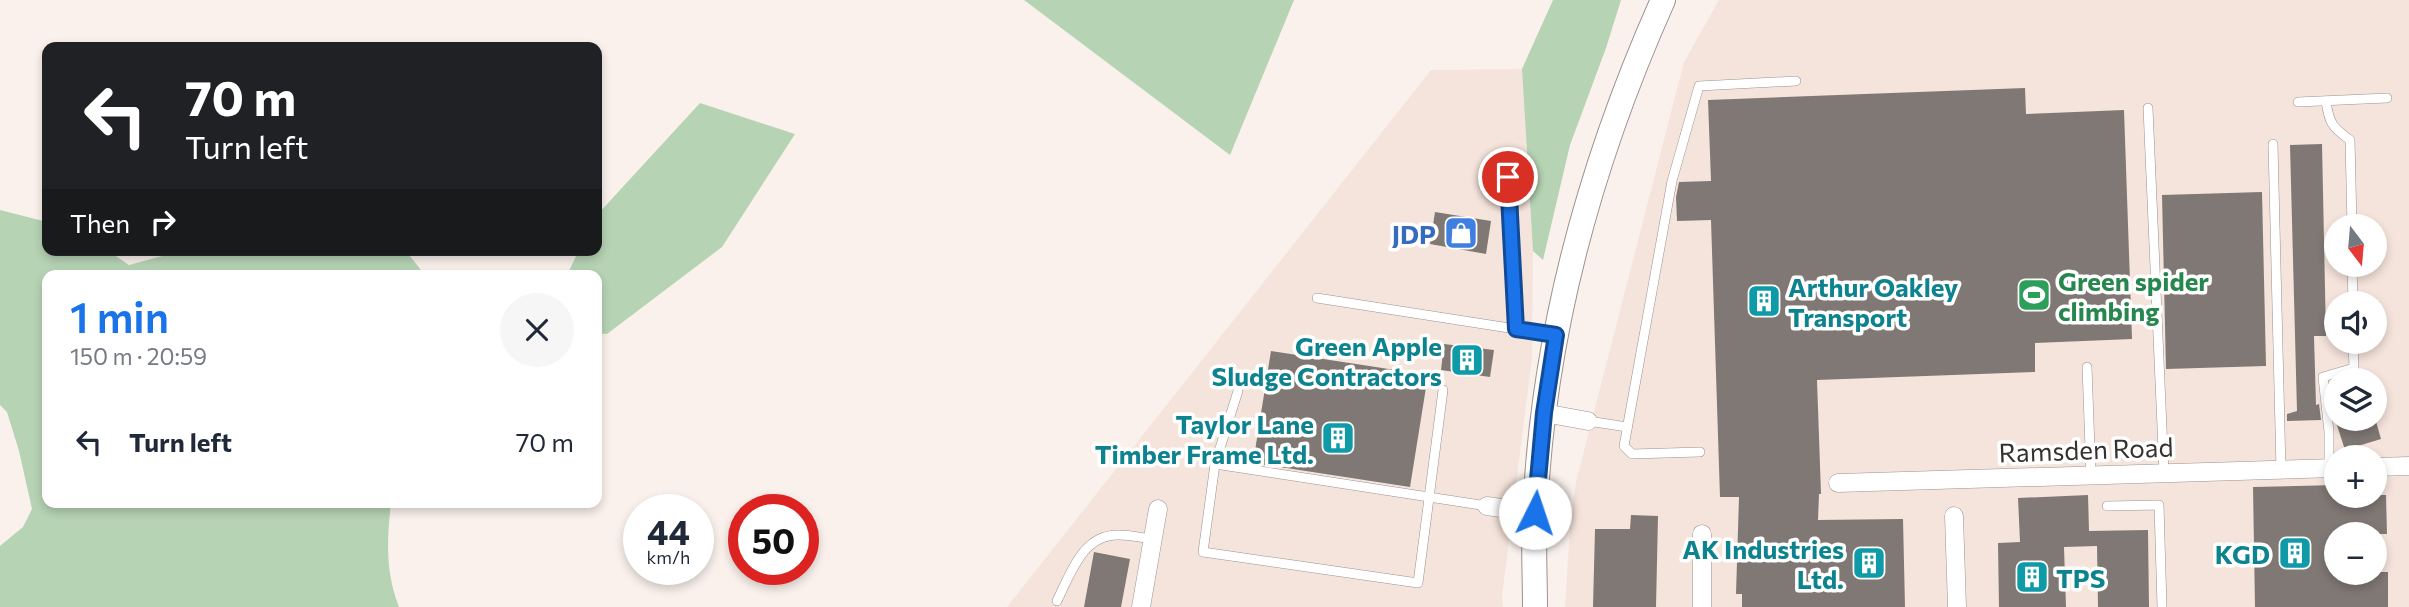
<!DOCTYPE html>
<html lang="en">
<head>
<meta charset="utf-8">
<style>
  body { margin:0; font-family:Commissioner,sans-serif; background:#f6f6f7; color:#1f2937; height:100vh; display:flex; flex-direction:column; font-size:26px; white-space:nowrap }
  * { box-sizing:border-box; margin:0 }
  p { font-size:23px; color:#747a83 }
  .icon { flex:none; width:38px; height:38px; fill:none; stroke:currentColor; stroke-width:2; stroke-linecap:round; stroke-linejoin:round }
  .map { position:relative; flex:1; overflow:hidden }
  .details { position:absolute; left:42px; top:270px; width:560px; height:238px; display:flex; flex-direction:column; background:#fff; border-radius:14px; box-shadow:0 4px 10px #0003 }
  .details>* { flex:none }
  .banner { position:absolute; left:42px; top:42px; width:560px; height:214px; border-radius:14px; box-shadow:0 4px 10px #0003; background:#202124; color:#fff; overflow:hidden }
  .needle { width:46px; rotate:164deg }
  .fabs { position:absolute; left:2324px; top:214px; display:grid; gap:14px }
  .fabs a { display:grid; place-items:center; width:63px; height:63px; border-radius:50%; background:#fff; box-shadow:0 4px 10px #0003; font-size:35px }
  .speed { position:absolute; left:623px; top:494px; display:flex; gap:14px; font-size:35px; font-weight:700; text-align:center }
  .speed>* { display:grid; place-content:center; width:91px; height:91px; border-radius:50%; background:#fff; box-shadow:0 4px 10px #0003; line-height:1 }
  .speed small { font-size:18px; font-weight:400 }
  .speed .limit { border:10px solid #d22; background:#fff; color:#111 }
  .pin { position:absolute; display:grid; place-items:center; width:60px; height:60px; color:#fff; margin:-30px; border:4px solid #fff; border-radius:50%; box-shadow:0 2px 7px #0007 }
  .me { position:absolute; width:77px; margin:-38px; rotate:4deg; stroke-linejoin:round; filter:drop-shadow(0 0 5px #0008) }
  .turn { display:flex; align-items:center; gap:24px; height:147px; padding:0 28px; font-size:32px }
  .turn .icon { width:91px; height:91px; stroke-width:2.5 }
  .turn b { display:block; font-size:49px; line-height:60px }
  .then { display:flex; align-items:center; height:66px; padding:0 28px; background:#0003; gap:14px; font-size:26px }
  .round { display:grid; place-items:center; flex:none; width:74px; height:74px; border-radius:37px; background:#f6f6f7 }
  .overview { display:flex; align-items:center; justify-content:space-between; height:119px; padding:0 28px }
  h1 { font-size:42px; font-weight:600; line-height:52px; color:#1a73e8 }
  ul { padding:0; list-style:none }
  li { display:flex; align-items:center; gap:21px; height:105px; padding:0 28px }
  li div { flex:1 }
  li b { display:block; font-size:26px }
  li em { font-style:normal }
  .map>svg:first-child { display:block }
  .built { fill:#f5e4dc; fill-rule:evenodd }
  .green { fill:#b6d3b4 }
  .building { fill:#807874 }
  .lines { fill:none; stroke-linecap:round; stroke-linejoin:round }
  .lane-casing { stroke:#9b928e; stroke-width:10 }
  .street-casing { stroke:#9b928e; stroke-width:19 }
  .secondary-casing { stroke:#9b928e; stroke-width:26 }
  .lane { stroke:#fff; stroke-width:9 }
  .street { stroke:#fff; stroke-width:18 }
  .secondary { stroke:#fff; stroke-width:24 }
  .route-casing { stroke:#114b97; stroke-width:18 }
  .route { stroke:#1a73e8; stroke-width:12 }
  .labels { text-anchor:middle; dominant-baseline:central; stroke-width:7; stroke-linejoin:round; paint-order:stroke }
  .shop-label { font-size:26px; font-weight:bold; fill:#366cbe; stroke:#fff; text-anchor:end }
  .leisure-label { font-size:26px; font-weight:bold; fill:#27864d; stroke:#fff; text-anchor:start }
  .culture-label { font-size:26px; font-weight:bold; fill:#0d838f; stroke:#fff; text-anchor:end }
  .street-label { font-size:26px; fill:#34312f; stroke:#fff }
</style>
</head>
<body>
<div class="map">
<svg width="2409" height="607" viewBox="0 0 2409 607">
  <rect width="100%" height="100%" fill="#faf1ec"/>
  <g class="built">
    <path d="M1719,0h690v607h-844l5,-80 6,-45 11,-43 97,-377zM2336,226h39v38h-39zM2336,303h39v38h-39zM2336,380h39v38h-39zM2336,457h39v38h-39zM2336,534h39v38h-39z"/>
    <path d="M1522,69l11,182 -1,107 -30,238 1,11h-496l424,-537z"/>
  </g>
  <g class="green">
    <path d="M1024,0h270l-64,155z"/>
    <path d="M1553,0h68l-15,48 -36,97 -27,115 -10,-9 -11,-182z"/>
    <path d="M700,103l95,31 -73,113 -115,87 -10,-1v-58h-30l12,-25h18v-35z"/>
    <path d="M0,210l47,12v28h60l22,15 55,-15h221l20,25h-378v227h344c-4,38 -6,69 8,105h-399v-61l23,-19 9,-18 -13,-58 -12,-39 -7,-7z"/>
  </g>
  <g class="building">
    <path d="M2025,88l1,26 98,-4 8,229 -97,4v29l-218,8 4,114h-2l-1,26 85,-1 2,88h-163v-13h-6l3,-97h-19l-9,-277 -34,1 -1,-24 3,-15 32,-1 -3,-81z"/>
    <path d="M2322,144l4,192h-12l2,69 3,-1 2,16 -34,1v-7l10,-3 -7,-266z"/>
    <path d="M2262,192l4,174 -100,3 -4,-174z"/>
    <path d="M1435,212l56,9 -5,33 -56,-10z"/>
    <path d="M1444,344l50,6 -4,27 -49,-7z"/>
    <path d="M1271,351l157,24 -18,112 -157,-24z"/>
    <path d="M2336,399v19h39l6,21 -36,11 -10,-31 -2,-19z"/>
    <path d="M2336,485v10h50l1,39h-51v38h52v35h-133l-2,-120z"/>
    <path d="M2088,495l1,36 59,-1 1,77h-51l-1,-61 -33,1 2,60h-67l-1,-64 22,-1 -2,-44z"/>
    <path d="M1631,515l27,1 -2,91h-63l2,-78h35z"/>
    <path d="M1094,552l36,7 -9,48h-37z"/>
  </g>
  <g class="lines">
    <defs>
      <g id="lane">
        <path d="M2326,101c3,22 6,26 24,39l2,86"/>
        <path d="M2298,102l89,-4"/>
        <path d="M2148,108l16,365"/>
        <path d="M2273,144l8,326"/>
        <path d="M1508,177l8,152"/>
        <path d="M2352,264l1,39"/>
        <path d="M1317,298l237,37"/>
        <path d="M2087,367l4,109"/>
        <path d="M1238,391l-23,73 -12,88 215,31 25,-193"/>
        <path d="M1588,421l39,6"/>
        <path d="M1700,452l-68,2 -8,-8 48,-265 27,-95 97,-5"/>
        <path d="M1215,464l272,42"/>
        <path d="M2329,469v-37l-6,-55 31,-9 -1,-27"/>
        <path d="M2107,506l52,-1 3,102"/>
        <path d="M1057,601c14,-28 26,-68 63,-66 11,0 22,3 33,4"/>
      </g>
      <g id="street">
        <path d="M1544,413l44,8"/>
        <path d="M2375,467l34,-1"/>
        <path d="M1838,483l498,-15"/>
        <path d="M1487,506l48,7"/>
        <path d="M1954,516l3,91"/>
        <path d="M1141,607l17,-98"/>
        <path d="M1702,607v-73"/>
      </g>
      <path id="secondary" d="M1535,607c0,-32 -2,-64 0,-95 8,-178 56,-351 128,-512"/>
    </defs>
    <use href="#lane" class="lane-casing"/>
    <use href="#street" class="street-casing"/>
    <use href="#secondary" class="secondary-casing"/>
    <use href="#lane" class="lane"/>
    <use href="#street" class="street"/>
    <use href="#secondary" class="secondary"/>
  </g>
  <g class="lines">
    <defs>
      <path id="route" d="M1508,177l8,152 40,6 -12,78 -9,100"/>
    </defs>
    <use href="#route" class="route-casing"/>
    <use href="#route" class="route"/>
  </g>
  <defs>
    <symbol id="shop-square" viewBox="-11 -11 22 22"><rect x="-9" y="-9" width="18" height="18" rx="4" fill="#3f7fe0" stroke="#fff"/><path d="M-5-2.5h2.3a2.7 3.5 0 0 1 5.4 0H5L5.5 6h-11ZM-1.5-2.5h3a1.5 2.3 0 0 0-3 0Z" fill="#fff"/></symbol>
    <symbol id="stadium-square" viewBox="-11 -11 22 22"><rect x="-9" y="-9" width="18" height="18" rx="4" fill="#2e9e5b" stroke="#fff"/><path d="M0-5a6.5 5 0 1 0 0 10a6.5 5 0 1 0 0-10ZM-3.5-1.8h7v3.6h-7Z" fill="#fff"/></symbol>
    <symbol id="building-square" viewBox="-11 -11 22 22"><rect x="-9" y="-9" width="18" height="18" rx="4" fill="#0f9aa8" stroke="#fff"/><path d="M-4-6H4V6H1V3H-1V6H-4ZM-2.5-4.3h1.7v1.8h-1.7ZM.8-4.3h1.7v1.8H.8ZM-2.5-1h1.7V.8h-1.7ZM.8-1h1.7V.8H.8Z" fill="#fff"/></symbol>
  </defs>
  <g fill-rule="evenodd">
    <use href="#shop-square" x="1442" y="214" width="38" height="38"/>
    <use href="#stadium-square" x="2015" y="276" width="38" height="38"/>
    <use href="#building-square" x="1745" y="282" width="38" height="38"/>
    <use href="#building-square" x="1448" y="341" width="38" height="38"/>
    <use href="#building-square" x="1319" y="419" width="38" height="38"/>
    <use href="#building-square" x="2276" y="534" width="38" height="38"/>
    <use href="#building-square" x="1850" y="544" width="38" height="38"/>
    <use href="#building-square" x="2013" y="558" width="38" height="38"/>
  </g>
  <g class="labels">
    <g class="shop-label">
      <text x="1436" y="233">JDP</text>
    </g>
    <g class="leisure-label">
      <text x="2058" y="280">Green spider<tspan x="2058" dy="30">climbing</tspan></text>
    </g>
    <g class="culture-label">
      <text x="1788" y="286" text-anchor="start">Arthur Oakley<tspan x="1788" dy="30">Transport</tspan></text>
      <text x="1442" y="345">Green Apple<tspan x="1442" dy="30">Sludge Contractors</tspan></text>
      <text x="1314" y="423">Taylor Lane<tspan x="1314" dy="30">Timber Frame Ltd.</tspan></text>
      <text x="1844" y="548">AK Industries<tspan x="1844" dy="30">Ltd.</tspan></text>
      <text x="2270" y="553">KGD</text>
      <text x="2056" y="577" text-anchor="start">TPS</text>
    </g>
    <g class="street-label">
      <text transform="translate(2086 449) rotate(-2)">Ramsden Road</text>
    </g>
  </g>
</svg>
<div class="fabs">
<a><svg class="needle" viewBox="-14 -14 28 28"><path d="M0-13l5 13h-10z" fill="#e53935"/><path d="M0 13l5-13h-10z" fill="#747a83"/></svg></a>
<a><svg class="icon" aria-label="sound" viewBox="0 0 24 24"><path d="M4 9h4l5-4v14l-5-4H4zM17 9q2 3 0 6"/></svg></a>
<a><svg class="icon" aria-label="layers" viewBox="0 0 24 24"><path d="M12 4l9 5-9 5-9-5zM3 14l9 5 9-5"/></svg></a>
<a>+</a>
<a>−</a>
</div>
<div class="speed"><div>44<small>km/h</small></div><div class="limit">50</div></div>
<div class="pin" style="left:1508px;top:177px;background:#d93025"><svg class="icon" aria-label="arrive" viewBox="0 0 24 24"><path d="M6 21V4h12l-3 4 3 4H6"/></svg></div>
<svg class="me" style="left:1535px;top:513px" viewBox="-20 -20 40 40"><circle r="19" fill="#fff"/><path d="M0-13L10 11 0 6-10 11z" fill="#1a73e8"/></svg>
<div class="banner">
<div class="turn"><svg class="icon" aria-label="left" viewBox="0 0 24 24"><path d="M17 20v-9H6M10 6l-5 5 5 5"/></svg><div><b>70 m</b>Turn left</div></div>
<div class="then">Then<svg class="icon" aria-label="right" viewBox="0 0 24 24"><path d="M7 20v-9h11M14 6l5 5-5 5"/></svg></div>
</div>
<section class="details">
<div class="overview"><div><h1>1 min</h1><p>150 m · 20:59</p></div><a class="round"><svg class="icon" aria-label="close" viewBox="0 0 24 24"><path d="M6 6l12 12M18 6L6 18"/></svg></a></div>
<ul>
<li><svg class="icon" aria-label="left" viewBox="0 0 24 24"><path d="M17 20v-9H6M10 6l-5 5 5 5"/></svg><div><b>Turn left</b></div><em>70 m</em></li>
</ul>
</section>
</div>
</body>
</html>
